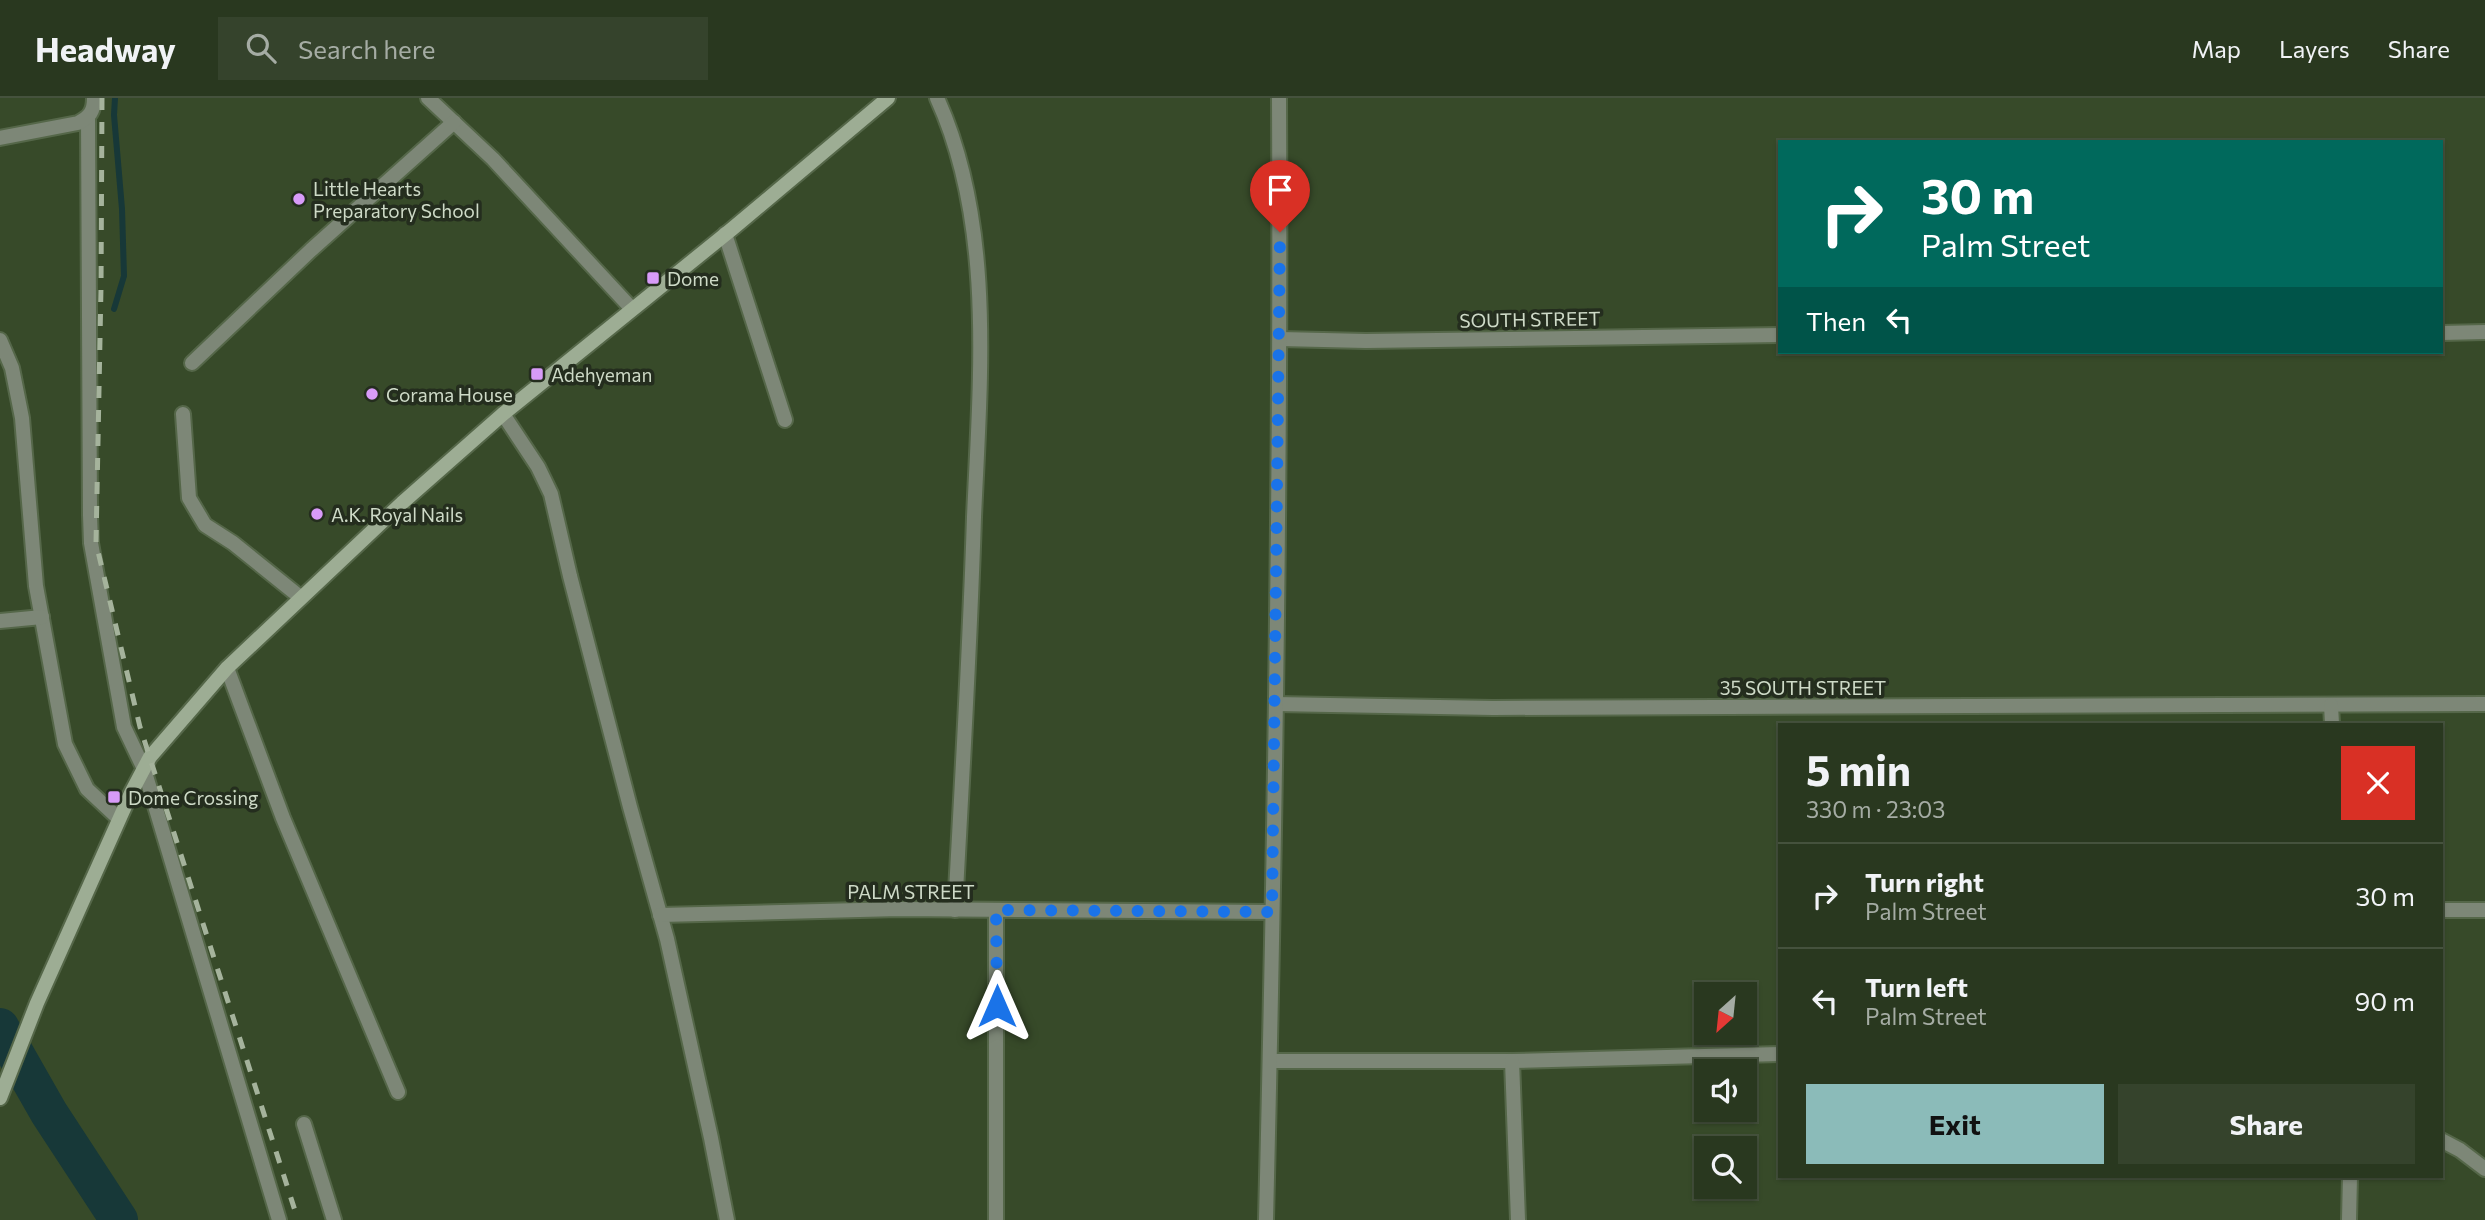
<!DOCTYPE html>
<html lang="en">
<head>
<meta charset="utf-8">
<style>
  body { margin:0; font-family:Commissioner,sans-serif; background:#35432c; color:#f1f3f6; height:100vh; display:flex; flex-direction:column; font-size:26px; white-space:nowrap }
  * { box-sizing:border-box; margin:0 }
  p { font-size:23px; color:#a5aca4 }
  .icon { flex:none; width:38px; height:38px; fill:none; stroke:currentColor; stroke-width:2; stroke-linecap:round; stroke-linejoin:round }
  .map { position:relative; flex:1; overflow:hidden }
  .sheet { position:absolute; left:1778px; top:625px; width:665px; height:455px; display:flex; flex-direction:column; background:#29381f; border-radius:0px; box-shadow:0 2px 5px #0004,0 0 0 2px #45523d }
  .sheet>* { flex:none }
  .hud { position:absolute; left:1778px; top:42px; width:665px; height:214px; border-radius:0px; box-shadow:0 2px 5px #0004,0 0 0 2px #45523d; background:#00695c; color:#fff; overflow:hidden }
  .needle { width:46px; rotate:207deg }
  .tools { position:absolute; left:1694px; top:884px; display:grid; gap:14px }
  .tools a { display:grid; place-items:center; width:63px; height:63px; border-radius:0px; background:#29381f; box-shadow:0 2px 5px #0004,0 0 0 2px #45523d; font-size:35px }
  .pin { position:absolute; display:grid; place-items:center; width:60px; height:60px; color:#fff; margin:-72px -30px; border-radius:50% 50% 50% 0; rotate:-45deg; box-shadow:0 0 7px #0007 }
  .pin .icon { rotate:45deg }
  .me { position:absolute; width:77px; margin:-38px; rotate:0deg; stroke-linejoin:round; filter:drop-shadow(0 0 5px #0008) }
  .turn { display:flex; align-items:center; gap:24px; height:147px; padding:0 28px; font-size:32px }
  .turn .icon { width:91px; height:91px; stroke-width:2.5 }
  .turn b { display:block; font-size:49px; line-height:60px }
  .then { display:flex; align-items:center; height:66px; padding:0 28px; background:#0003; gap:14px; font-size:26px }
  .round { display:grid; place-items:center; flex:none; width:74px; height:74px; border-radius:0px; background:#35432c }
  .summary { display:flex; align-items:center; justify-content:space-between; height:119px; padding:0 28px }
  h1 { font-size:42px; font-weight:700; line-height:52px }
  .button { display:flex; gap:14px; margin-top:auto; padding:14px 28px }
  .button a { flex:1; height:80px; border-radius:0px; background:#8bbbb9; color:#111; font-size:28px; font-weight:700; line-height:80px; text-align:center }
  .button a+a { background:#35432c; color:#f1f3f6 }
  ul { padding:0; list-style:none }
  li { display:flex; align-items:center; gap:21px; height:105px; padding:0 28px; border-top:2px solid #45523d }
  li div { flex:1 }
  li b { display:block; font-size:26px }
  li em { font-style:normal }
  header { display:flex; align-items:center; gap:42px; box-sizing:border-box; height:98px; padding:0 35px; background:#29381f; border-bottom:2px solid #45523d }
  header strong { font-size:33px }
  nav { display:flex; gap:38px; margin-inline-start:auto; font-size:24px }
  .search { width:490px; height:63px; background:#35432c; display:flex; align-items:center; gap:18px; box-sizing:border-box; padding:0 24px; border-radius:0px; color:#a5aca4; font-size:26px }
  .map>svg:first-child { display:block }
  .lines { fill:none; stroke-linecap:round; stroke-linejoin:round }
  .stream { stroke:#173838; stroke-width:6 }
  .river { stroke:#173838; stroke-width:38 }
  .street-casing { stroke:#556749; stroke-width:18 }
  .secondary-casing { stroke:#556749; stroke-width:18 }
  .street { stroke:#7d8777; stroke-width:14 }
  .secondary { stroke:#9dad94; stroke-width:14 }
  .rail { stroke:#a5b39c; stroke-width:5; stroke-dasharray:12 12; stroke-linecap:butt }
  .route { stroke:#1a73e8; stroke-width:12; stroke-dasharray:0 21.6 }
  .poi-dot { fill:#d89bf8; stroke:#242d1e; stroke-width:2.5 }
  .labels { text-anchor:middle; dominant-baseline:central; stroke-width:7; stroke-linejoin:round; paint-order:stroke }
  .poi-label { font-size:19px; fill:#cedac7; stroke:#242d1e; text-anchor:start }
  .street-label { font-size:19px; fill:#cedac7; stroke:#242d1e }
</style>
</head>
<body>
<header>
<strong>Headway</strong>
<div class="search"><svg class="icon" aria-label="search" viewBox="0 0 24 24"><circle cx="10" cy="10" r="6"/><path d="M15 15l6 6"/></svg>Search here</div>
<nav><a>Map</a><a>Layers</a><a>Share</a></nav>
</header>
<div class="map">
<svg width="2485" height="1122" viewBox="0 0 2485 1122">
  <rect width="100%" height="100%" fill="#374a29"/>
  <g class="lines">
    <path class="stream" d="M114,211l10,-33 -2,-67 -8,-94 1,-17"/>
    <path class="river" d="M0,929l49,86 70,107"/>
    <defs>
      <g id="street">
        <path d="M428,0l65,61 139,150"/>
        <path d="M937,0c58,127 43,283 37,419 -4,131 -12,262 -19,393"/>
        <path d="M88,20l2,397 1,28 33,184 20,42 135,451"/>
        <path d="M0,40l78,-15c12,-6 16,-12 16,-25"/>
        <path d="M725,136l60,186"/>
        <path d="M2441,235l44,-1"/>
        <path d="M1280,241l86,2 414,-6"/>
        <path d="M0,242l12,28 10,50 14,168 29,158 22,45 31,29"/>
        <path d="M192,265l119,-113 143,-128"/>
        <path d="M183,316l6,84 16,27 28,18 67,54"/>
        <path d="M503,316l35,53 13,27 19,82 60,231 37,132 44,199 16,82"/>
        <path d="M0,523l42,-4"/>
        <path d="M227,570l56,150 115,274"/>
        <path d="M1276,606l217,4 992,-4"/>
        <path d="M2331,607l1,19"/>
        <path d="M996,812v310"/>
        <path d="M2441,812h44"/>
        <path d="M660,817l239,-6 373,3"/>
        <path d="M1270,963h242l268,-7"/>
        <path d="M1512,963l6,159"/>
        <path d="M304,1026l30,96"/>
        <path d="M2441,1042l19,10 25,19"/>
        <path d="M1266,1122c9,-374 15,-748 13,-1122"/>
        <path d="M2349,1122l1,-44"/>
      </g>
      <path id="secondary" d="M0,1000l37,-95 94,-210 19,-36 77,-89 175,-165 101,-89 229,-185 156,-131"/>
    </defs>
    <use href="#street" class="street-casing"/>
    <use href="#secondary" class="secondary-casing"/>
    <use href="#street" class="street"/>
    <use href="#secondary" class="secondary"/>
    <path class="rail" d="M102,0l-1,189 -5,256 44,184 158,493"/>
  </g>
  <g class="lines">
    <path class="route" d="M997,908l-1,-96 276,2 8,-680"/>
  </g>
  <g class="poi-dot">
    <circle cx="299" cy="101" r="7"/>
    <rect x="646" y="173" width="14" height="14" rx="3.5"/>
    <rect x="530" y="269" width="14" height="14" rx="3.5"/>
    <circle cx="372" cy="296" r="7"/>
    <circle cx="317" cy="416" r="7"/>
    <rect x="107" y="692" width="14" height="14" rx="3.5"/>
  </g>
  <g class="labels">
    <g class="poi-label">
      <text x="313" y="90">Little Hearts<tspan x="313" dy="22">Preparatory School</tspan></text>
      <text x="667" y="180">Dome</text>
      <text x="551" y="276">Adehyeman</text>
      <text x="386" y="296">Corama House</text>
      <text x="331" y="416">A.K. Royal Nails</text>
      <text x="128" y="699">Dome Crossing</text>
    </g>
    <g class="street-label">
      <text transform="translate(1530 221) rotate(-1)">SOUTH STREET</text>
      <text x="1803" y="589">35 SOUTH STREET</text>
      <text x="911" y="793">PALM STREET</text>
    </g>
  </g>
</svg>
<div class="tools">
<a><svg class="needle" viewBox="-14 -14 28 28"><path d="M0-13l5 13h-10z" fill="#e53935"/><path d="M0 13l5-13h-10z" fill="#a5aca4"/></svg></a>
<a><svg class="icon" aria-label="sound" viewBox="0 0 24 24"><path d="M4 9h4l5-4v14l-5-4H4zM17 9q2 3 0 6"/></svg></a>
<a><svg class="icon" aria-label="search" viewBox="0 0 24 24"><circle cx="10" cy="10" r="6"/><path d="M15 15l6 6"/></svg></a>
</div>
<div class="pin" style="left:1280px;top:134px;background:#d93025"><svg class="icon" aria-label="arrive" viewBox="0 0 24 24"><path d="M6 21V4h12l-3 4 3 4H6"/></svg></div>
<svg class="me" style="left:997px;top:908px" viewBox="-20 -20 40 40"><path d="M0-17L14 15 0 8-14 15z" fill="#1a73e8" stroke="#fff" stroke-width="4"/></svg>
<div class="hud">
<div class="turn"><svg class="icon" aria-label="right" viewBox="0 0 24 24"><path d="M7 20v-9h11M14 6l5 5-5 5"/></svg><div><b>30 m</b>Palm Street</div></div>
<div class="then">Then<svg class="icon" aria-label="left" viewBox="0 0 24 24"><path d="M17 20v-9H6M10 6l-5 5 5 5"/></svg></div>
</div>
<section class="sheet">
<div class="summary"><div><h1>5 min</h1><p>330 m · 23:03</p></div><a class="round" style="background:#d93025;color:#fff"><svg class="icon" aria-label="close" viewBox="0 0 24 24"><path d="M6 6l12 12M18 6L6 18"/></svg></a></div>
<ul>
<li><svg class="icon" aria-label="right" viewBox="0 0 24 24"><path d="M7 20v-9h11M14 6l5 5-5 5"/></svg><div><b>Turn right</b><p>Palm Street</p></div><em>30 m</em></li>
<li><svg class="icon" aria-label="left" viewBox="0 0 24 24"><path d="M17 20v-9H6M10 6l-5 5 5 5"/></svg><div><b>Turn left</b><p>Palm Street</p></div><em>90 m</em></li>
</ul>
<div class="button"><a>Exit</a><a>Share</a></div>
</section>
</div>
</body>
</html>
